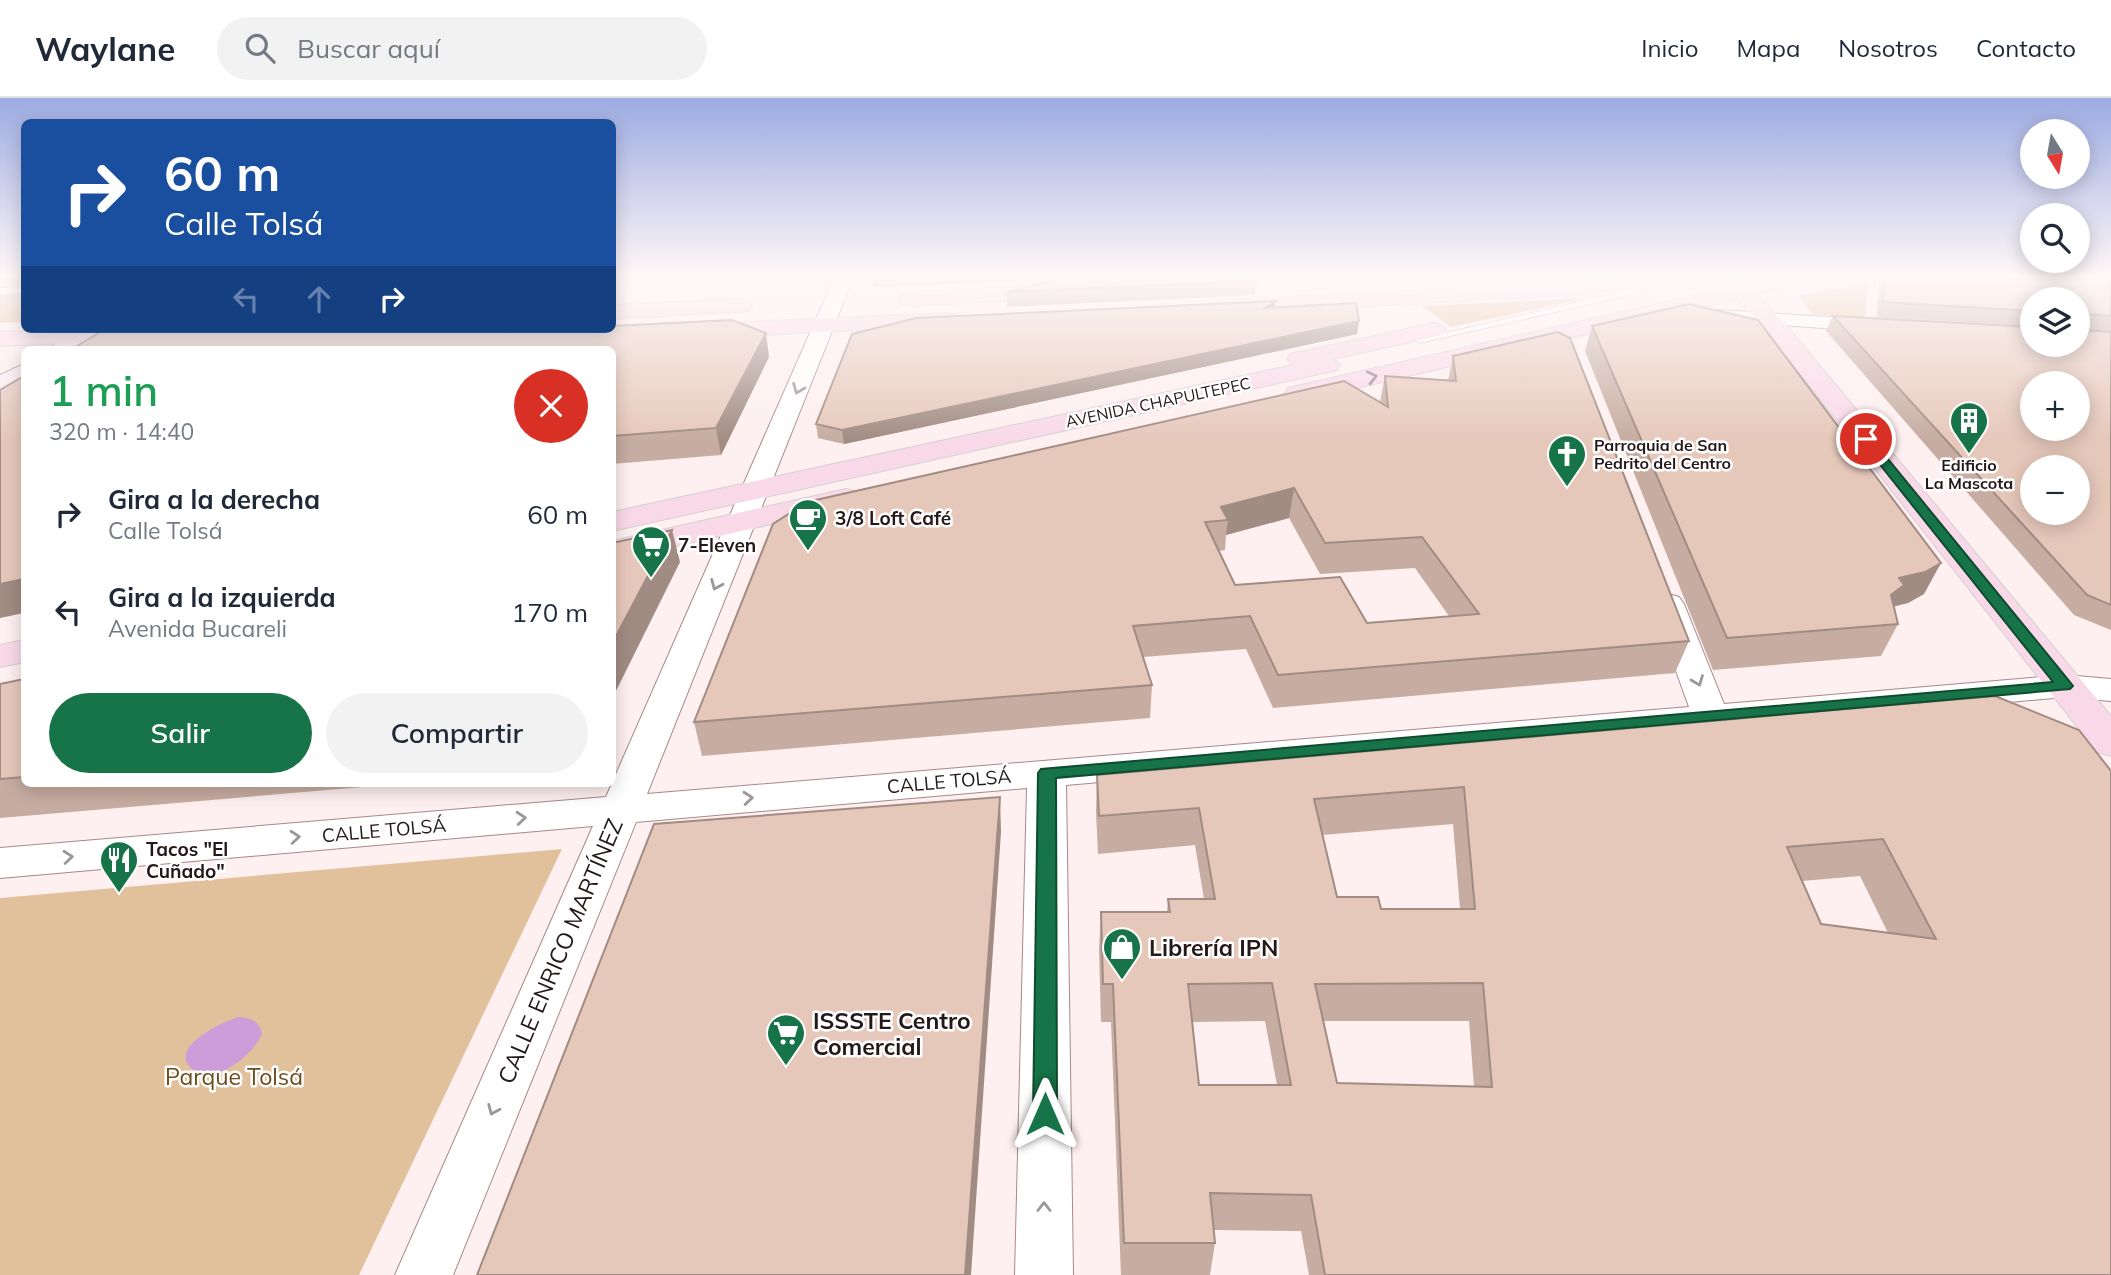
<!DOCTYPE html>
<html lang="es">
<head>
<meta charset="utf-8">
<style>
  body { margin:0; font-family:Mulish,sans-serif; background:#f2f2f3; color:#1f2937; height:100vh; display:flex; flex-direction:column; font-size:26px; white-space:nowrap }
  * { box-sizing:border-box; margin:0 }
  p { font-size:23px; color:#747a83 }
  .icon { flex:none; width:38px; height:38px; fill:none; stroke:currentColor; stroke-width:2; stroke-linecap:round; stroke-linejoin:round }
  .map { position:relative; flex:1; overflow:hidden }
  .sheet { position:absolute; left:21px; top:248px; width:595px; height:441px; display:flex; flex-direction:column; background:#fff; border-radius:10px; box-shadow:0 4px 18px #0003 }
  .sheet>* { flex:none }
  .top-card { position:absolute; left:21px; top:21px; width:595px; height:214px; border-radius:10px; box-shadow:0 4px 18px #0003; background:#1a4fa0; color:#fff; overflow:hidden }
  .needle { width:46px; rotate:169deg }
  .tools { position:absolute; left:2020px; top:21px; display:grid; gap:14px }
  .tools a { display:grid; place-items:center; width:70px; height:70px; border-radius:50%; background:#fff; box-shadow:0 4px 18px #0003; font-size:35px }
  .pin { position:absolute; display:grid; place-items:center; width:60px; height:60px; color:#fff; margin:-30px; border:4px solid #fff; border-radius:50%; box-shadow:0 2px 7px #0007 }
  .me { position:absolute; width:77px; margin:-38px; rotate:0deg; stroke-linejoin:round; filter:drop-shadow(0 0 5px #0008) }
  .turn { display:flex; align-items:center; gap:24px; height:147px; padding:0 28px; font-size:32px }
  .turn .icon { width:91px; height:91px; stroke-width:2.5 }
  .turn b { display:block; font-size:49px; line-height:60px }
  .lanes { display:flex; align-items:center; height:66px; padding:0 28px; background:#0003; justify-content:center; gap:35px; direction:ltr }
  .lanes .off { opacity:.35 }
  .round { display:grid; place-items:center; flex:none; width:74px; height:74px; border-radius:37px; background:#f2f2f3 }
  .overview { display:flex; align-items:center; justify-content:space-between; height:119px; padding:0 28px }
  h1 { font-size:42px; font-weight:600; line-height:52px; color:#1e9e55 }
  .cta { display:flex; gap:14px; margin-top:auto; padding:14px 28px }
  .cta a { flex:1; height:80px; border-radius:42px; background:#177449; color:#fff; font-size:28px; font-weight:600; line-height:80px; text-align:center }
  .cta a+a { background:#f2f2f3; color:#1f2937 }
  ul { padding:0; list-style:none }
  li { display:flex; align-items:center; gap:21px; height:98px; padding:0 28px }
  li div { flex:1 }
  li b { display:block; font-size:26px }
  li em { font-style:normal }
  header { display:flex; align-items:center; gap:42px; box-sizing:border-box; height:98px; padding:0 35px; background:#fff; border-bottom:2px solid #e0e1e3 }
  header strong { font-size:33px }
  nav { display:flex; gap:38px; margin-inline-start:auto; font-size:24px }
  .search { width:490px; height:63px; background:#f2f2f3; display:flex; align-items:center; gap:18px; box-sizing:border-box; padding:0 24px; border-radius:38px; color:#747a83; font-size:26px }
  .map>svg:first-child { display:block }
  .green { fill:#e0c19c }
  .water { fill:#cd9dda }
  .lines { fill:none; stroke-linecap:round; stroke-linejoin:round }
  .service-casing { stroke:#a88889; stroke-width:1 }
  .minor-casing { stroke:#a88889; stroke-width:2 }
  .secondary-casing { stroke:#a88889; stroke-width:2 }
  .primary-casing { stroke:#d3d1d1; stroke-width:2 }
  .service { fill:#fff; fill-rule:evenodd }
  .minor { fill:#fff; fill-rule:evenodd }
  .secondary { fill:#fcecf4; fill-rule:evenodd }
  .primary { fill:#f9d9e8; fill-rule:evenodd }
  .wall { fill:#c6aca1; fill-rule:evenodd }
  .shaded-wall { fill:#a18c83 }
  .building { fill:#e6c8bb; stroke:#a18c83; stroke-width:2; fill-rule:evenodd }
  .oneway { stroke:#99828b }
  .oneway2 { stroke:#9c9798 }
  .route { fill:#177449; stroke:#0f4b2f; stroke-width:2 }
  .labels { text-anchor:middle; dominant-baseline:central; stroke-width:5; stroke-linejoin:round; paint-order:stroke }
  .far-street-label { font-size:16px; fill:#241819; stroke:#fff }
  .far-poi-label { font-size:16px; font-weight:bold; fill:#241819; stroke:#fff; text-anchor:start }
  .poi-label { font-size:19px; font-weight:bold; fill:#241819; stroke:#fff; text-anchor:start }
  .street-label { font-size:19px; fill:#241819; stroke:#fff }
  .near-poi-label { font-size:23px; font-weight:bold; fill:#241819; stroke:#fff; text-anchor:start }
  .near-street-label { font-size:23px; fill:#241819; stroke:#fff }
  .near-park-label { font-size:23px; fill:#6d4b1b; stroke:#fff }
</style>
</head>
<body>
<header>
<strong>Waylane</strong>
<div class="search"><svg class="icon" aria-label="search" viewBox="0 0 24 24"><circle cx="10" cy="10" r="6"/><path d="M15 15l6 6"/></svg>Buscar aquí</div>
<nav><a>Inicio</a><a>Mapa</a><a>Nosotros</a><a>Contacto</a></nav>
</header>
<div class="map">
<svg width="2111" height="1177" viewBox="0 0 2111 1177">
  <rect width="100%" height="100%" fill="#feeff0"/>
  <g class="green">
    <path d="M0,178h24v46l-24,1z"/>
    <path d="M1868,184l-3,36 -53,-4 -13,-18z"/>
    <path d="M1588,200l-137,29 -29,-21z"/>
    <path d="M562,751l-203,426h-359v-377z"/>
  </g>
  <path class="water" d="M238,919c12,1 21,3 24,17 -8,20 -48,54 -70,35 -25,-21 30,-47 46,-52z"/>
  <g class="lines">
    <defs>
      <g id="service">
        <path d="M1600,178h31l-5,3 -101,10 -5,-3 5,-3z"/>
        <path d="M1671,178h14l-67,22 -198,45 -5,-3 197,-46z"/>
        <path d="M24,189v6l-24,1v-6z"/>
      </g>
      <g id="minor">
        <path d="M835,178h19l-207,518 1042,-87 -37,-103 5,-7 11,-3 11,3 5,7 40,100 341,-29 46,4v22l-46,-4 -999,88 7,490h-58l12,-487 -391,34 -183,453h-58l198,-449 -593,52v-30l606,-51z"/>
        <path d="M1386,178h19l1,1 -10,6 -7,-2z"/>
        <path d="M1703,211l175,11 7,2 4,4 -4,4 -7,2 -182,-13 -3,-4 3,-4z"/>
      </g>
      <g id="secondary">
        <path d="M82,231h29c-14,20 -38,21 -60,21l3,-5z"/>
        <path d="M24,266v18l-24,12v-19z"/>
      </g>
      <g id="primary">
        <path d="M1624,178h51l-4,4 -7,2 -78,12 -363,20 -8,-2 -3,-5 3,-5 8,-2 363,-18z"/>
        <path d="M1717,178h22l8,7 33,-7h36l-3,4 -56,14 28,30 326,392v40l-14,-4 -328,-418 -32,-35 -440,103 -9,-2 -4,-6 4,-6 9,-2 430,-98z"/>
        <path d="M1060,187l8,2 3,5 -3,5 -158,9 -8,-2 -3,-5 3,-5 8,-2z"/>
        <path d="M741,201l8,2 3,5 -3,5 -137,8v-14z"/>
        <path d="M950,215l8,2 3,5 -3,5 -256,13 -8,-2 -4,-5 4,-5 8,-2z"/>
        <path d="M1434,225l8,2 4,5 -4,5 -109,24 7,6 -3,5 -725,161v-19l681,-147 -6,-6 3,-5z"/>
        <path d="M73,231h191l-4,5 -8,2 -252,10v-14z"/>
        <path d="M846,391l11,3 4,6 -4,6 -245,57v-20z"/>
        <path d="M24,542v22l-24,5v-22z"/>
      </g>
    </defs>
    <use href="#service" class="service-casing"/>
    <use href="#minor" class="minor-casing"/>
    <use href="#secondary" class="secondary-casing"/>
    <use href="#primary" class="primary-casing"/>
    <use href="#service" class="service"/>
    <use href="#minor" class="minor"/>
    <use href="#secondary" class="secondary"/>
    <use href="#primary" class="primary"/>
  </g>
  <g class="wall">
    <path d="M872,178h352l33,5 -2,14 -248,12v-15l46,-12 -180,7z"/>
    <path d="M1879,178h232v55l-27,-1 27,2v298l-37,-15 -248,-284 7,-15 244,29 -45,-46v27l-155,-9z"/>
    <path d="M1275,209l84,14 -2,13 -513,110 -26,-6 -2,-14z"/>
    <path d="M1592,228l332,268 -16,9 -14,3 4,18 -17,32 -168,14 -128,-319z"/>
    <path d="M612,252l157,7 -48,98 -109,9z"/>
    <path d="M1453,258l236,285 -14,32 -402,35 -27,-59 -103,8 9,28 -2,33 -448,38 -8,-34 686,-320 5,-26 63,4zM1289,420l31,56 95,-6 34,48 -82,7 -132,-38 -16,-34 6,-1 1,-15z"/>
    <path d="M24,581v105h374l-398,34v-134z"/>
    <path d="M1995,598l116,579h-802l-8,-44 -87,-1 1,13 -5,32h-89l-10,-253h-10l-2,-72 2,-38h66l1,-13h36l-9,-54 -97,9 -2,-42 1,-37zM1453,726l7,85h-79l-44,-12 -15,-62zM1860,778l28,57 -67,-9 -19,-43zM1265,923l12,64h-78l-7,-63zM1323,923h146l5,66 -137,-4z"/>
  </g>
  <g class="shaded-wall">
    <path d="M1276,203l-2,13 -9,-6z"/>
    <path d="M1359,223l-2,13 -513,110 -2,-14z"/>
    <path d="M766,235l3,24 -48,98 -5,-27z"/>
    <path d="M1294,390l-5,30 -63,17 2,-15 -7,-13z"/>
    <path d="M672,432l8,32 -68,137v-55z"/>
    <path d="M1941,465l-17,31 -16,9 -24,6 15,-31z"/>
    <path d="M24,481v34l-24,5v-34z"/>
    <path d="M1000,699l1,35 -30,443h-6z"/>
  </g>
  <g class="building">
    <path d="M1055,178h169l33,5 -250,11 48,-12z"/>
    <path d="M1884,178h227v40l-25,-2 -3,3 1,13 27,2v273l-24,-10 -254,-279 199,11v18h45v-46h-45v12l-149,-9zM2032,285h45v46h-45zM2032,369h45v46h-45z"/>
    <path d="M1276,203l-11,7 91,-5 3,18 -517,109 -26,-6 36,-90 64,-16z"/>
    <path d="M1689,206l69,16 183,243 -16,9 -26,6 5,7 -13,10 7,29 -171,14 -135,-312z"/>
    <path d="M732,222l34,13 -50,95 -104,8v-86h-542l36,-21h506v-3z"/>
    <path d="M1558,234l12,6 119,303 -411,34 -28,-59 -117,10 19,59 -458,37 79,-198 34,-22 537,-121 44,26 -3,-31 71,5 -3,-25zM1294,390l31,55 97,-6 57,77 -112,9 -27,-46 -105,8 -30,-63 23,-2 -7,-13z"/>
    <path d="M24,278v203l-24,5v-194z"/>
    <path d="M672,432l-60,114v-101z"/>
    <path d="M24,581v98l-24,2v-95z"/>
    <path d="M1995,598l84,34 32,41v504h-786l-14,-80 -101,-2 5,50h-91l-11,-259h-10l-2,-72h69l-2,-13h47l-16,-91 -100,8 -2,-41zM1464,689l11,122h-94l-3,-12h-41l-23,-98zM1883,741l53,100 -115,-15 -34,-77zM1272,885l19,102h-92l-11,-101zM1483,885l9,104 -155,-4 -22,-99z"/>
    <path d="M1000,699l-35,478h-488l177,-451z"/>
  </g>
  <defs><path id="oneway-chevron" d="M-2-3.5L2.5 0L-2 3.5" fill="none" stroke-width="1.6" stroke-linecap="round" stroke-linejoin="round" transform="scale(1.75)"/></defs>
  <use class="oneway" href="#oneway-chevron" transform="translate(1372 279) rotate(-13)"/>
  <g class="oneway2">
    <use href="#oneway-chevron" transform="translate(798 291) rotate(112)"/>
    <use href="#oneway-chevron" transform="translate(716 487) rotate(113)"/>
    <use href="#oneway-chevron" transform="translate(1698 583) rotate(69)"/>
    <use href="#oneway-chevron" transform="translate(748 700) rotate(-5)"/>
    <use href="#oneway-chevron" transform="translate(521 720) rotate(-5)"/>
    <use href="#oneway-chevron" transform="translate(295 739) rotate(-5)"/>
    <use href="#oneway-chevron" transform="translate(68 759) rotate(-5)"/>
    <use href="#oneway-chevron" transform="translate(493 1012) rotate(113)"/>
    <use href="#oneway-chevron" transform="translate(1044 1109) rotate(-90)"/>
  </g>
  <linearGradient id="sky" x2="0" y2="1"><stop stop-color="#9dabe2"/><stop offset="0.52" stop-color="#fff8f8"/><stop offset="1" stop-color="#fff8f8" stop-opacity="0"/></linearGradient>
  <rect width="2111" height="343" fill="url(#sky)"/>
  <path class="route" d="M1862,339h8l200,245 3,4 -3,3 -1014,89 1,336 -4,7 -8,3 -8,-3 -4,-7 5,-341 3,-4 1012,-87 -191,-240z"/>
  <defs>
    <symbol id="building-pin" viewBox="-11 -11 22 30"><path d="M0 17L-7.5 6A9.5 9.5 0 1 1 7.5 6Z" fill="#177449" stroke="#fff"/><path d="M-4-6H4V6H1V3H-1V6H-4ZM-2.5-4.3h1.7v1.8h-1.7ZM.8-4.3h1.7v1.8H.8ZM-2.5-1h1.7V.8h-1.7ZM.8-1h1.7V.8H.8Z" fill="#fff"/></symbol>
    <symbol id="church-pin" viewBox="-11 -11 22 30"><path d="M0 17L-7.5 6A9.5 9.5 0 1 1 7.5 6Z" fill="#177449" stroke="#fff"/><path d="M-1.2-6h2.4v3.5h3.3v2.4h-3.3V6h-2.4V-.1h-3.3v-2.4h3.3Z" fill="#fff"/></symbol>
    <symbol id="cafe-pin" viewBox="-11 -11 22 30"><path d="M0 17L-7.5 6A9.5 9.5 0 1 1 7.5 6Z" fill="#177449" stroke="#fff"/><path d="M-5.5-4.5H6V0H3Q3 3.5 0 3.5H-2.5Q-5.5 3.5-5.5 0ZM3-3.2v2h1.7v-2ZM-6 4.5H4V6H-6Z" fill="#fff"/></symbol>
    <symbol id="supermarket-pin" viewBox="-11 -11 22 30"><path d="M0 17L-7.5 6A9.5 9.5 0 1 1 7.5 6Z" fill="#177449" stroke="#fff"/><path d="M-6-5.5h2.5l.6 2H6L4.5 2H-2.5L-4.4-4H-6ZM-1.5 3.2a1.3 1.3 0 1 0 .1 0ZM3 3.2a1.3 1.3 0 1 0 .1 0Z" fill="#fff"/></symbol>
    <symbol id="restaurant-pin" viewBox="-11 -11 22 30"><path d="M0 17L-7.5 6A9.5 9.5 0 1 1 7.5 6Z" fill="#177449" stroke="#fff"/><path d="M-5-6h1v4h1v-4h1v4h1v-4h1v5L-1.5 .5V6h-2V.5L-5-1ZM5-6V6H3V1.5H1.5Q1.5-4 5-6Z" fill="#fff"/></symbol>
    <symbol id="shop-pin" viewBox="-11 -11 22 30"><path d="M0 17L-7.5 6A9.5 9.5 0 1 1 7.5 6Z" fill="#177449" stroke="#fff"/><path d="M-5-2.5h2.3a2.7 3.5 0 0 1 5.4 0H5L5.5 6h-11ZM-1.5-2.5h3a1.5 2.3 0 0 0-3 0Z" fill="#fff"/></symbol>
  </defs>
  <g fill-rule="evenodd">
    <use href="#building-pin" x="1947" y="301" width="44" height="60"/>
    <use href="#church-pin" x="1545" y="334" width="44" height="60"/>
    <use href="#cafe-pin" x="786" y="398" width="44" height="60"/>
    <use href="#supermarket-pin" x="629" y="425" width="44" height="60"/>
    <use href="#restaurant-pin" x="97" y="740" width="44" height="60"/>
    <use href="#shop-pin" x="1100" y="827" width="44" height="60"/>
    <use href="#supermarket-pin" x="764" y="913" width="44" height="60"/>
  </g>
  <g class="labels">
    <g class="far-street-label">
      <text transform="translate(1158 304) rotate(-12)">AVENIDA CHAPULTEPEC</text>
    </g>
    <g class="far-poi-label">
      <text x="1594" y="347">Parroquia de San<tspan x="1594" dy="18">Pedrito del Centro</tspan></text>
      <text x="1969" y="367" text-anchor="middle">Edificio<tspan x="1969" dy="18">La Mascota</tspan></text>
    </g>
    <g class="poi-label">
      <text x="835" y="420">3/8 Loft Café</text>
      <text x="678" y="447">7-Eleven</text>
      <text x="146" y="751">Tacos "El<tspan x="146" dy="22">Cuñado"</tspan></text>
    </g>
    <g class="street-label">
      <text transform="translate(949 683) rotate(-5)">CALLE TOLSÁ</text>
      <text transform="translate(384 732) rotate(-5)">CALLE TOLSÁ</text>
    </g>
    <g class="near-poi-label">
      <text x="1149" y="849">Librería IPN</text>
      <text x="813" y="922">ISSSTE Centro<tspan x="813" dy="26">Comercial</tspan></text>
    </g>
    <g class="near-street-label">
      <text transform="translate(560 853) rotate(-67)">CALLE ENRICO MARTÍNEZ</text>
    </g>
    <g class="near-park-label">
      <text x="234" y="978">Parque Tolsá</text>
    </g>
  </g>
</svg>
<div class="tools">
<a><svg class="needle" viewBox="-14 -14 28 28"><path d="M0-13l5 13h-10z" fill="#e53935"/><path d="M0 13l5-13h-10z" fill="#747a83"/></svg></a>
<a><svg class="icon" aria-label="search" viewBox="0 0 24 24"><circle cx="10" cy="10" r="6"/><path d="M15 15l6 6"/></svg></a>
<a><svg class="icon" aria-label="layers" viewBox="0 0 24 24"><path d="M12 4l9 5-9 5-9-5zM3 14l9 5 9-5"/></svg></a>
<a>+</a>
<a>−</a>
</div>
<div class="pin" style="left:1866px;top:341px;background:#d93025"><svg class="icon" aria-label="arrive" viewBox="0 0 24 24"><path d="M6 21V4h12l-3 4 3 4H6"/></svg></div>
<svg class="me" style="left:1045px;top:1016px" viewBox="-20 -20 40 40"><path d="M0-17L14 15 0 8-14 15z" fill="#177449" stroke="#fff" stroke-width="4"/></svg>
<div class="top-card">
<div class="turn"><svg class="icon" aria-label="right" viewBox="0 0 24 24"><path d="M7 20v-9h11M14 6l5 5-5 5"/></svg><div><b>60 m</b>Calle Tolsá</div></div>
<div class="lanes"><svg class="icon off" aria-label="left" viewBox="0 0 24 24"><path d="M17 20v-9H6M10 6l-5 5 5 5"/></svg><svg class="icon off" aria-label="ahead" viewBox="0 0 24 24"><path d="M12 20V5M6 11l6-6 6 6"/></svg><svg class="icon" aria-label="right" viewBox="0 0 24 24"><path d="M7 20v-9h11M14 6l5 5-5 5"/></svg></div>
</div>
<section class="sheet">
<div class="overview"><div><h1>1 min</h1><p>320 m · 14:40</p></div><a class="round" style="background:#d93025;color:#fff"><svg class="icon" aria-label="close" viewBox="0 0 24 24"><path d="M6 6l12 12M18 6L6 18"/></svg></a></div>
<ul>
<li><svg class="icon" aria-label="right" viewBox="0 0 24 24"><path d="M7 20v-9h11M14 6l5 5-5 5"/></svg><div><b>Gira a la derecha</b><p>Calle Tolsá</p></div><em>60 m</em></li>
<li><svg class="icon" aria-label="left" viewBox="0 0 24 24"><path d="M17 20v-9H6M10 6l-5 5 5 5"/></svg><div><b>Gira a la izquierda</b><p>Avenida Bucareli</p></div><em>170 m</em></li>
</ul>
<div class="cta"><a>Salir</a><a>Compartir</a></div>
</section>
</div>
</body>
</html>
